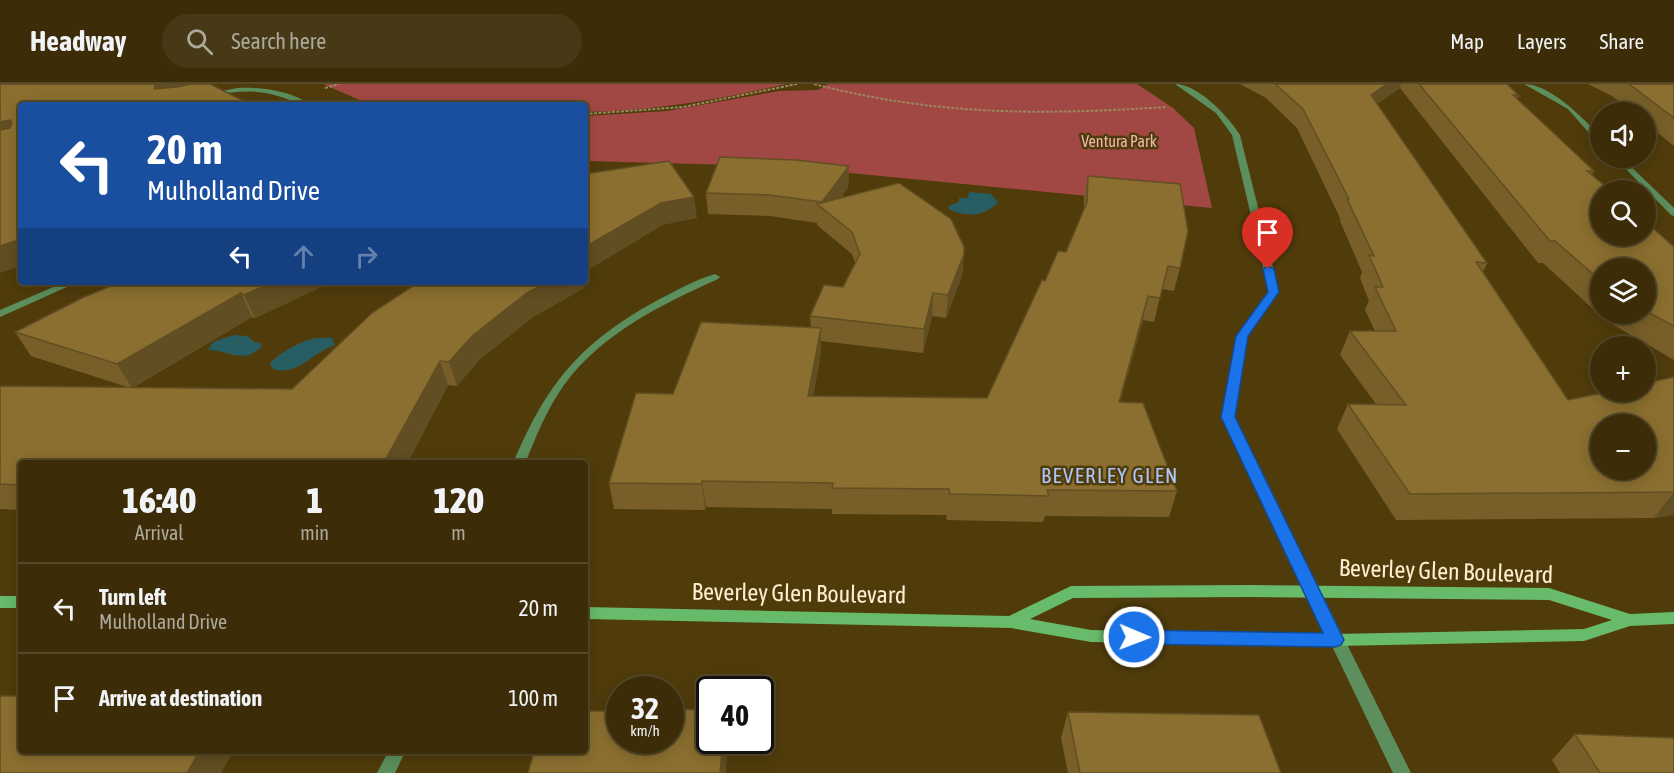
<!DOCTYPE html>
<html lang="en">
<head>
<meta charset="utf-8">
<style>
  body { margin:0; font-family:"Asap Condensed",sans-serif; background:#473916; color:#f1f3f6; height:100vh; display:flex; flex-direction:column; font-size:22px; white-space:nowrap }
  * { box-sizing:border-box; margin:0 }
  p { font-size:20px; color:#aca89c }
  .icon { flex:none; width:33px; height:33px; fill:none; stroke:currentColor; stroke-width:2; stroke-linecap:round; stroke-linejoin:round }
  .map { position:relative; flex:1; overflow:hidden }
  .side { position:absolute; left:18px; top:376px; width:570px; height:294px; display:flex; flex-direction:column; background:#3c2d08; border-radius:6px; box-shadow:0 3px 15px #0003,0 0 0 2px #554929 }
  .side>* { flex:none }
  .banner { position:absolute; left:18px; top:18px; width:570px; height:183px; border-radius:6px; box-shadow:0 3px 15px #0003,0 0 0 2px #554929; background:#1a4fa0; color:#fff; overflow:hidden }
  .controls { position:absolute; left:1590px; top:18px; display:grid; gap:12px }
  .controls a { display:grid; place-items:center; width:66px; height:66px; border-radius:50%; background:#3c2d08; box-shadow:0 3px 15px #0003,0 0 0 2px #554929; font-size:30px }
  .speed { position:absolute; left:606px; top:592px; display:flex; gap:12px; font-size:30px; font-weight:700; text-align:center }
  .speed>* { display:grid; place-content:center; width:78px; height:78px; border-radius:50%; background:#3c2d08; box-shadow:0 3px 15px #0003,0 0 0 2px #554929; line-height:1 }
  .speed small { font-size:15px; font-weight:400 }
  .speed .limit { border:3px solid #111; border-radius:9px; background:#fff; color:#111 }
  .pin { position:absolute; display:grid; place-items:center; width:51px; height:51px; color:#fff; margin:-62px -26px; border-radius:50% 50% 50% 0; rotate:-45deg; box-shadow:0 0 6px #0007 }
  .pin .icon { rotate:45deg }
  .me { position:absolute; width:66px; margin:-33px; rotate:91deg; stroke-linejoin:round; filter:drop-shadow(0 0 4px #0008) }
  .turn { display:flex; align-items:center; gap:21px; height:126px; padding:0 30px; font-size:27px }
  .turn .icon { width:78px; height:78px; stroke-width:2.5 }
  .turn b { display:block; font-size:42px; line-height:51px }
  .lanes { display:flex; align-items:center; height:57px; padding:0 30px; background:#0003; justify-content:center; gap:30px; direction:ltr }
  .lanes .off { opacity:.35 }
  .eta { display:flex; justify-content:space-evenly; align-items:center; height:102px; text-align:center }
  .eta b { font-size:36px; font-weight:800; line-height:42px }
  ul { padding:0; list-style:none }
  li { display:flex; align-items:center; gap:18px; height:90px; padding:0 30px; border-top:2px solid #554929 }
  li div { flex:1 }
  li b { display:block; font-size:22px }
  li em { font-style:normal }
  header { display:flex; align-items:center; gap:36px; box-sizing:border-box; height:84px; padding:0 30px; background:#3c2d08; border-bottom:2px solid #554929 }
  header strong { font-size:28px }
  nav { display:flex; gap:33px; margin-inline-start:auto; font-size:21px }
  .search { width:420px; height:54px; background:#473916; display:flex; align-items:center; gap:15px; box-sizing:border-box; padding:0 21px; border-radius:33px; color:#aca89c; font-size:22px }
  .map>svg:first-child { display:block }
  .green { fill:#a24844 }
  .water { fill:#265e64 }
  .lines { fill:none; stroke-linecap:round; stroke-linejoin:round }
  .path { stroke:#9a885f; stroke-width:2; stroke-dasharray:3 1.5; stroke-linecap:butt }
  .street { fill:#5c8f5d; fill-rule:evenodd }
  .secondary { fill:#67bb6a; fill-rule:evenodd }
  .wall { fill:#785f29; fill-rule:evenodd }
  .shaded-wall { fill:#614e22 }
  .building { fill:#8b6f30; stroke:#614e22; stroke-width:1.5; fill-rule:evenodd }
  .route { fill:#1a73e8; stroke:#114b97; stroke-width:1.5 }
  .labels { text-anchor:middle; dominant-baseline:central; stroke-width:5; stroke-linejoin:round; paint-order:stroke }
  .far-park-label { font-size:16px; fill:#f3b7b2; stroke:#503c0b }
  .neighbourhood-label { font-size:21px; letter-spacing:1.5px; fill:#adc6fb; stroke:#503c0b }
  .near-street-label { font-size:24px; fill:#fdeed0; stroke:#503c0b }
</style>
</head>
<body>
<header>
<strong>Headway</strong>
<div class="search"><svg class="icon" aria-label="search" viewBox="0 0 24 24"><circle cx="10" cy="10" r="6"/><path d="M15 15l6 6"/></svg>Search here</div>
<nav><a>Map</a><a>Layers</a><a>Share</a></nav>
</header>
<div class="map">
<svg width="1674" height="689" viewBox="0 0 1674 689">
  <rect width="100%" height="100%" fill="#503c0b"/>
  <g class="green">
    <path d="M323,0h463c-67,16 -133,27 -201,28v-7h-214z"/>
    <path d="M828,0h309l36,24 21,20 18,80 -434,-42 -193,-5v-45l82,-5 112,-20 39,-1z"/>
  </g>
  <g class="water">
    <path d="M969,108l22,2 7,8c-11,14 -33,16 -49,7l-1,-3 11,-4v-4h9z"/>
    <path d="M234,251l14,1 6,6 7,1v4c-17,18 -33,3 -53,3l5,-8z"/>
    <path d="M331,253l4,8c-21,6 -40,34 -63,23l-2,-4c7,-10 30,-22 42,-25 6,-2 13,0 19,-2z"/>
  </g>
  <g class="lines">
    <g class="path">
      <path d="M814,0c124,32 227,31 353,23"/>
      <path d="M325,4l14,-4"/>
      <path d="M585,30l98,-7 114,-23"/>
    </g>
    <g class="street">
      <path d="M1175,0c23,0 53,32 65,51l39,157 -32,44 -13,81 177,356h-18l-171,-356 15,-81 32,-44 -37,-157 -16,-22z"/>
      <path d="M1524,0c26,0 59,34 76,52v6h-3l-29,-33z"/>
      <path d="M237,4c25,-1 54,3 74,17 -13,0 -24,-7 -37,-10 -21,-6 -42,-3 -63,1l-3,-2z"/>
      <path d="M1615,74h7l52,50v8l-3,-1z"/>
      <path d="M715,190l5,3 -2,2c-56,25 -117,55 -154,106 -17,24 -28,51 -39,79h-12c33,-80 67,-121 143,-163 19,-10 39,-21 59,-27z"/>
      <path d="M65,198h13l-78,35v-7z"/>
      <path d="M388,668h17l-10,21h-18z"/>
    </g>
    <g class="secondary">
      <path d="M1251,501l298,3 81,26 44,-2v12l-44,2 -46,15 -249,5 -244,-4 -80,-14 -426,-9v-12l424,9 62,-30zM1251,513l298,3 63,20 -28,9 -249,5 -244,-4 -61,-11 43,-21z"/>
      <rect x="0" y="512" width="21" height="12"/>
    </g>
  </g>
  <g class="wall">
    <path d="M1240,0h267l12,12 -2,3 77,72 -2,4 82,72v113l-69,-40 -62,-57h-5l-138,-175 -23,16 110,159 -4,9 85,128 106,-23v138l-20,3 -258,2 -59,-91 11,-25h28l-36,-49 10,-24h25l-10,-21 4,-9 -9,-23 2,-6 -22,-51v-3l-43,-90 -31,-30zM1600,184h46v46h-46z"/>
    <path d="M1588,0h86v62l-28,-23v-11h-13l-21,-16z"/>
    <path d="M849,82l-1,21 -7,11 123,56 -2,22 -16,42 -14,-2 -9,37 -102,-12v11l-8,44 174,2 58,-117 21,-29 18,-42v-14l4,-20 92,92 -6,23 -12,-2 -8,33 -11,-2 -23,82 57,89 -8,26 -124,-1 -2,6 -96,-2 -1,-5 -114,-1v-5l-126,-2 -1,3 -91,-1 -5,-26 64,-89 138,-66 -1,-12 33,-29 12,-24 -3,-9 -35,-29v-2l-47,-7 -62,-2 -2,-21z"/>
    <path d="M121,198h211l-77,36 -3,-1 -118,70 158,2 292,-101 -51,29 -54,43 -22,26 -9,-1 -41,79h-386v46l-21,-1v-123l127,1 -96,-31 -16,-24z"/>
    <path d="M1068,628l213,61h-213l-7,-35z"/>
    <path d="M1575,650l99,39h-114l-8,-13z"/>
  </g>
  <g class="shaded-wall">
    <path d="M158,0h38l-33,19 -9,-14 1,-4z"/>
    <path d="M1387,0h14l-1,4 -36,25 7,-18z"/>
    <path d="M10,36l10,19 -20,5v-22z"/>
    <path d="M849,82l-1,21 -19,27 -7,-12z"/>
    <path d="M694,113l3,21 -34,7 -78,47v-25l76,-44z"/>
    <path d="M21,155v27l-21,7v-27z"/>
    <path d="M964,170l-2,22 -16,42 2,-23z"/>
    <path d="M273,198h59l-77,36 -11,-23z"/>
    <path d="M548,198h34l2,6 -51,29 -54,43 -22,26 -8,-24 23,-26 55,-43z"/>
    <path d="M241,209l11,24 -120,71 -15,-24z"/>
    <path d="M933,209l-1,23 -9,37 1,-24z"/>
    <path d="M1148,212l-5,24 -30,107 6,-25z"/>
    <path d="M821,244v24l-12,69 -1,-25z"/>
    <path d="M440,277l8,24 -41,79h-24z"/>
    <path d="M702,397l4,26 -1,3 -3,-26z"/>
    <path d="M1674,408v23l-20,3z"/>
    <path d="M723,657h5l-2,32h-6z"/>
    <path d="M199,668h34l-12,21h-34z"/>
  </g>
  <g class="building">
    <path d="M0,0h158l-3,1 -1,4 23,-2 14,-3h19l42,21h-231v134l-21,7v-116l10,-2 2,-6 -2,-2 -10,2z"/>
    <path d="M1275,0h112l-16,11 116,168 -11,-1 92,138 40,-8h38v-9l28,-6v115l-264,2 -62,-90 58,1 -56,-74h46l-21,-44h8l-14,-32 5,1 -27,-57h2l-46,-90zM1600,340h46v46h-46z"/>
    <path d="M1419,0h88l12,12 -6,-1 81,76h-7l23,19h-10v46h46v-14l28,25v79l-28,-15v-43h-46v12l-45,-39h-5z"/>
    <path d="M1629,0h45v34z"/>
    <path d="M720,73l76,3 53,6 -27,36 -53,-7 -63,-2z"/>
    <path d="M669,77l25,36 -33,6 -76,44v-73z"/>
    <path d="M1088,92l92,8 8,47 -8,37 -12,-2 -8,32 -12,-2 -29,106 24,1 34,88 -130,-1 2,6 -99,-2 -1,-5 -117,-1 1,-5 -131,-2v3l-93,-1 27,-90 37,1 28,-72 120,6 -13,68 179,2 55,-118 3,1 13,-30 8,1 21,-50z"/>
    <path d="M899,99l52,36 13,28v7l-16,41 -15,-2 -9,36 -114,-13 14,-31 19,2 17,-33 -8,-22 -35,-28z"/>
    <path d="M121,198h152l-29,13 -3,-2 -124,71 -102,-32 69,-35z"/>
    <path d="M419,198h129l-21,11 -55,43 -23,26 -9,-1 -57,103h-362v21l-21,-1v-98l292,3 80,-76z"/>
    <path d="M0,612h21v56h178l-12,21h-187z"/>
    <path d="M710,625v32h13l-3,32h-192l6,-21h51v-41h35v30h50v-31z"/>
    <path d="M1068,628l191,3 22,58h-201z"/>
    <path d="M1575,650l99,4v35h-74z"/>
  </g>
  <path class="route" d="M1268,182l6,3 5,23 -31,44 -13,81 109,223 -3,5 -6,2 -201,-3 -6,-2 -3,-5 3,-5 6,-2 189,3 -102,-216 15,-81 32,-44 -5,-23z"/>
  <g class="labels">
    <g class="far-park-label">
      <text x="1119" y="57">Ventura Park</text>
    </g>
    <g class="neighbourhood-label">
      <text x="1110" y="391">BEVERLEY GLEN</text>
    </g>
    <g class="near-street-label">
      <text transform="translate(1446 487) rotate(2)">Beverley Glen Boulevard</text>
      <text transform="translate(799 509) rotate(1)">Beverley Glen Boulevard</text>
    </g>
  </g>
</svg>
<div class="controls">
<a><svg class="icon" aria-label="sound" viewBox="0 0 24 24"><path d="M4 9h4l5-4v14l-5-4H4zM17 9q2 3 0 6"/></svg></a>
<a><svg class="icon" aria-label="search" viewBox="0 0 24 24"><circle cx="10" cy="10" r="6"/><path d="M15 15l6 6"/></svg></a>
<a><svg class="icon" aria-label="layers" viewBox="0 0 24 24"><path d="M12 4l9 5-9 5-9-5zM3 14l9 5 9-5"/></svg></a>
<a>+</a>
<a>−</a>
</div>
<div class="speed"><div>32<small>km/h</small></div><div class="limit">40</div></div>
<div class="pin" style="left:1268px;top:185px;background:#d93025"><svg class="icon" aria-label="arrive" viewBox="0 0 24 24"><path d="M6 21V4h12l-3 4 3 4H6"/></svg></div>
<svg class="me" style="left:1134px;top:553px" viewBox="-20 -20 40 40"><circle r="17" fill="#1a73e8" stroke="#fff" stroke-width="3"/><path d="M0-11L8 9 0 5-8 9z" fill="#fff"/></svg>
<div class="banner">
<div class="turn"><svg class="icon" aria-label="left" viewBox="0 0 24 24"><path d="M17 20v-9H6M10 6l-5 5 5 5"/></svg><div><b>20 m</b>Mulholland Drive</div></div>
<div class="lanes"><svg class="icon" aria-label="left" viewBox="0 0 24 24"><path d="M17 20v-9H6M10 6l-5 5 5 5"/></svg><svg class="icon off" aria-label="ahead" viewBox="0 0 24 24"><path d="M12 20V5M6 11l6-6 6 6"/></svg><svg class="icon off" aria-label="right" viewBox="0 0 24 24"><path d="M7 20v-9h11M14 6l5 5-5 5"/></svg></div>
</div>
<section class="side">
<div class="eta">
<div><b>16:40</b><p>Arrival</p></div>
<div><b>1</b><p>min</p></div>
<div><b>120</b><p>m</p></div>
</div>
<ul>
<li><svg class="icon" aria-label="left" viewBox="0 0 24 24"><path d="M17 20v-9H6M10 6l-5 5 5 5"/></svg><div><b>Turn left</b><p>Mulholland Drive</p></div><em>20 m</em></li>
<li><svg class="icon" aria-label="arrive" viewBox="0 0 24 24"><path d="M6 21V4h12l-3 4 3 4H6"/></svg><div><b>Arrive at destination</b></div><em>100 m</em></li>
</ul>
</section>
</div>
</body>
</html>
